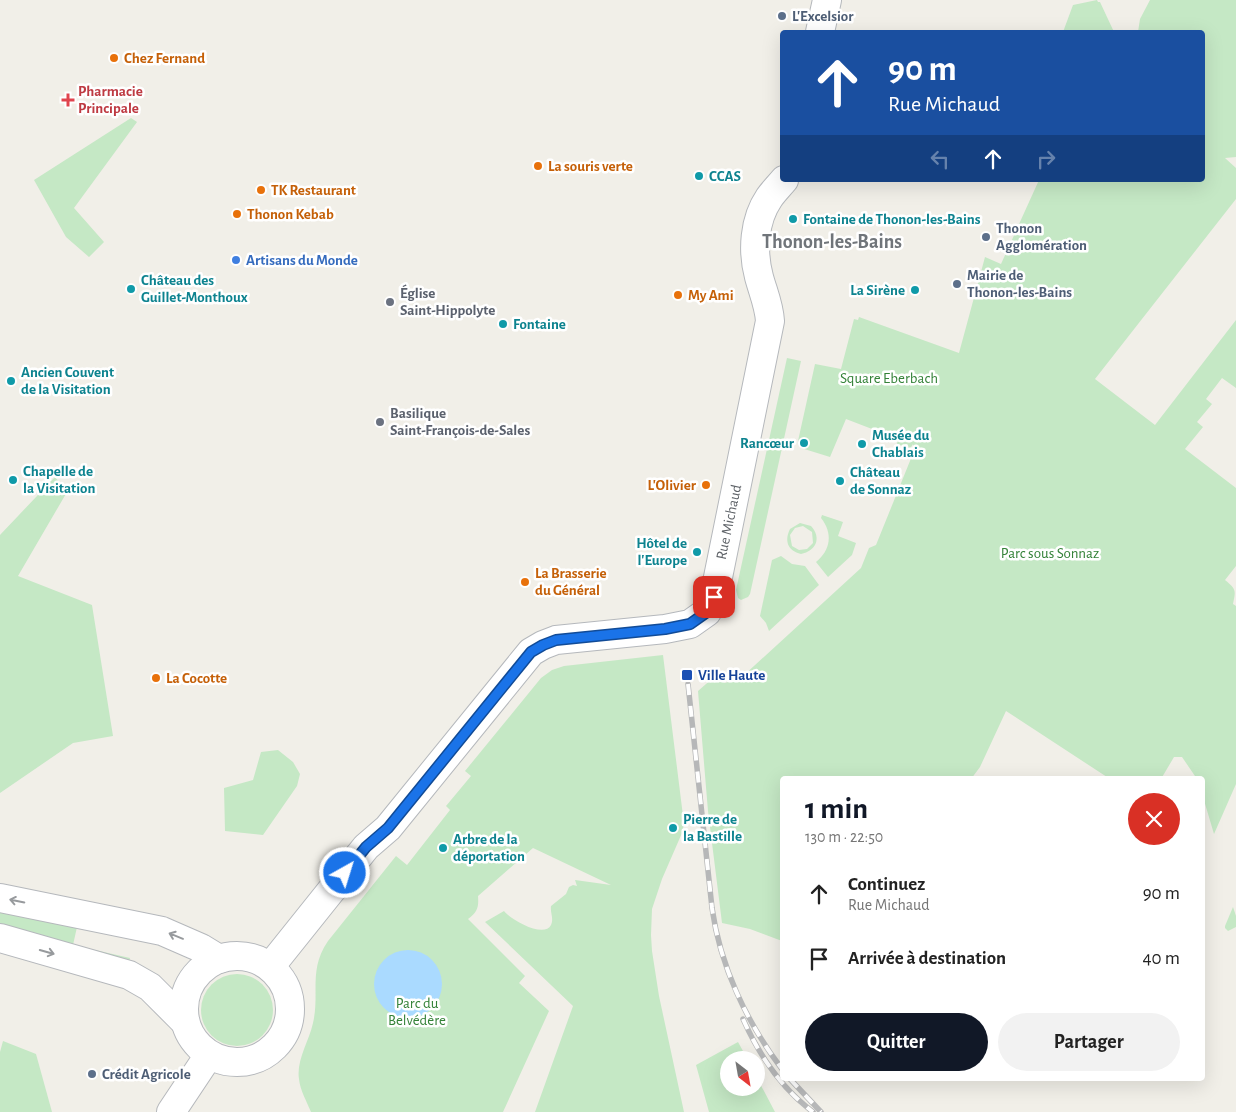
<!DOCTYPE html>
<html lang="fr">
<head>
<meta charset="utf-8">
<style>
  body { margin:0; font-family:"Alegreya Sans",sans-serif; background:#f2f2f2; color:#222; height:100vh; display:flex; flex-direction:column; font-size:19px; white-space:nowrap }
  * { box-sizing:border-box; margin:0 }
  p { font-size:16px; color:#767676 }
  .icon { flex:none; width:28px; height:28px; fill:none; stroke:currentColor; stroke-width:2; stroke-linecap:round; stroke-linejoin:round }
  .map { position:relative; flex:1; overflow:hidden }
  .side { position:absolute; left:780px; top:776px; width:425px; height:305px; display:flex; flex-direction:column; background:#fff; border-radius:5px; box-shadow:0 5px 20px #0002 }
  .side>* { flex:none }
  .banner { position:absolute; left:780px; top:30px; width:425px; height:152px; border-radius:5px; box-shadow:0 5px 20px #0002; background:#1a4fa0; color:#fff; overflow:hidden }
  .needle { width:32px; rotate:149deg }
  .buttons { position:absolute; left:720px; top:1051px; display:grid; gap:10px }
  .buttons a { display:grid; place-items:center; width:45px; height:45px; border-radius:50%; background:#fff; box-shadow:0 5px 20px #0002; font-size:25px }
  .pin { position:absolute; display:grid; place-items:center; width:42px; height:42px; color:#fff; margin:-21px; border-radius:10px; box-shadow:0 2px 8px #0006 }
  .me { position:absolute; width:55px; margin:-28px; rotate:39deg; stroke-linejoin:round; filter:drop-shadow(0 0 4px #0008) }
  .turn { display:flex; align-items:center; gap:18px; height:105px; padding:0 25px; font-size:22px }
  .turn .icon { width:65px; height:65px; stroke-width:2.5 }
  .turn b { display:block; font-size:35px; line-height:42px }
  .lanes { display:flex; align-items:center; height:48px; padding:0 25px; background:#0003; justify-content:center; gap:25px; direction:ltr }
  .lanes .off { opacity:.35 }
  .round { display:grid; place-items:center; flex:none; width:52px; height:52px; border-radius:26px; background:#f2f2f2 }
  .overview { display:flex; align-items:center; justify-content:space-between; height:85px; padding:0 25px }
  h1 { font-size:30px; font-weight:600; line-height:38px; color:#111827 }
  .action { display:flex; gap:10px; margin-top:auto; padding:10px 25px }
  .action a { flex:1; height:58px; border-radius:30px; background:#111827; color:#fff; font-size:20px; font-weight:600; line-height:58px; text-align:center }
  .action a+a { background:#f2f2f2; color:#222 }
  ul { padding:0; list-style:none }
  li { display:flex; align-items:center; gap:15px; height:65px; padding:0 25px }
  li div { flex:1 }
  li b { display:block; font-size:19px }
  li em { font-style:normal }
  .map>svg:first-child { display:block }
  .green { fill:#c5e8c5; fill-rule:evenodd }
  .water { fill:#aadaff }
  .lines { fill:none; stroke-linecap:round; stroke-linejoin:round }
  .minor-casing { stroke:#b5b8bc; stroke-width:30 }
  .minor { stroke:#fff; stroke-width:28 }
  .rail-casing { stroke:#b6b7b8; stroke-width:5.5 }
  .rail { stroke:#fff; stroke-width:4; stroke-dasharray:11; stroke-linecap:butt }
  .oneway { stroke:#979a9d }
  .route-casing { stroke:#114b97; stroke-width:12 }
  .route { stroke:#1a73e8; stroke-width:9 }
  .service-dot { fill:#5c6f8a; stroke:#fff; stroke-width:2 }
  .food-dot { fill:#e8710a; stroke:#fff; stroke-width:2 }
  .health-dot { fill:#e0444e; stroke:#fff; stroke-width:2 }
  .culture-dot { fill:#0f9aa8; stroke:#fff; stroke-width:2 }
  .shop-dot { fill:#3f7fe0; stroke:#fff; stroke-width:2 }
  .worship-dot { fill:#6b7280; stroke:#fff; stroke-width:2 }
  .transit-dot { fill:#1a4fb4; stroke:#fff; stroke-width:2 }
  .labels { text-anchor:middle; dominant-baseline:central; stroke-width:5; stroke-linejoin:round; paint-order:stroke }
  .service-label { font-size:15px; font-weight:bold; fill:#4e5e75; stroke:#fff; text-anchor:start }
  .food-label { font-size:15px; font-weight:bold; fill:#c56008; stroke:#fff; text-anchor:start }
  .health-label { font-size:15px; font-weight:bold; fill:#be3a42; stroke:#fff; text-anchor:start }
  .culture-label { font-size:15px; font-weight:bold; fill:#0d838f; stroke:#fff; text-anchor:start }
  .shop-label { font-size:15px; font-weight:bold; fill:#366cbe; stroke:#fff; text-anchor:start }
  .worship-label { font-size:15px; font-weight:bold; fill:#5b616d; stroke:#fff; text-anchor:start }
  .park-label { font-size:15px; fill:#348238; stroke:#fff }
  .street-label { font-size:15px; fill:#5f6368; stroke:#fff }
  .transit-label { font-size:15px; font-weight:bold; fill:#164399; stroke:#fff; text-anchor:start }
  .district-label { font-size:20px; font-weight:bold; fill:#70757a; stroke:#fff }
</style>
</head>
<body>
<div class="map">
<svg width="1236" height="1112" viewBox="0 0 1236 1112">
  <rect width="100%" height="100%" fill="#f1efe8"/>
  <g class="green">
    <path d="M1097,0l1,2h2l14,30h-51l10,-27z"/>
    <path d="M1150,0h86v157l-11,1 11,10v31l-141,180 60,46 81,-105v68l-14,-10 -16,21 6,5 -15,18 6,5 -18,22 51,39v78l-11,14c11,9 11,10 8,24l3,2v178l-22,50 -11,-37 -1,-18h-5l-15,-22h-8l-13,22h-51l-104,-68 -26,56 -9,12h-189v162l-32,-12 -28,-6 -14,-112 -10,-120 16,-14 11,6 17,-6 119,-109 8,-20 7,-3 38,-94 -1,-7 -3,5 -13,-5 1,-5 -52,-20 -16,38 -29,-9 -3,-7 17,-77 26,5 13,-50 4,1 1,-3 100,36 26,-96 16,7 38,-84h163v-148h-64l2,-13z"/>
    <path d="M131,118l6,4 -63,86 30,34 -15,15 -23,-20 -32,-57z"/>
    <path d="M787,358l14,3 -51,233 -2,3 -7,3 -3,-2 -2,-8z"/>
    <path d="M55,477l12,15 -49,84 74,29 21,131 -40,7 -73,50v-258z"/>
    <path d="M822,515l21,7 -5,14 18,7 -4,12 -24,22 -12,-15c15,-12 17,-29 5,-44z"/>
    <path d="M800,523l11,3c11,12 5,25 -10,28 -13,-3 -17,-13 -11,-25zM803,526l9,6 1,11 -6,6 -8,1 -7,-4 -2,-11 5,-7z"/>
    <path d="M781,556l11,8 13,2 14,19 -50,46 -3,-8 -6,-7 12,-56z"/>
    <path d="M663,655l21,169 -2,9 -20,46 -10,30 -1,26 1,16 7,45 25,116h-149l38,-106 -88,-84 19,-11c6,8 40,28 47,14 3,-7 -1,-12 0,-19l15,-12 3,-7 4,-2 4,1 -2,-6 36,5 -78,-37 -55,48c1,12 -1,16 -10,23l57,57 -6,7 30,28 -46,101h-192c-4,-10 -11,-22 -12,-33 -3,-18 10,-38 14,-56 7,-30 -5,-53 15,-82l68,-85 11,9 43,-55 -4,-4 25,-30 -6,-5 76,-93 11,-8 12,-4z"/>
    <path d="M278,750l15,12 7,12 -3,12 -34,49 -38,-4 -1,-43 29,-8 8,-28z"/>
    <path d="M0,907l135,29 -1,4 -57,-13 -4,18 57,13 -1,4 -129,-32z"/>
    <path d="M1233,907l3,9v11l-8,4 -3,-3v-2z"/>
    <circle cx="237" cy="1010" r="36"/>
    <path d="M3,1041l33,13 16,58h-52v-60z"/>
    <path d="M738,1042l10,18h-19v28h27v-12l19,36h-66l-13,-47z"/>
  </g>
  <circle class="water" cx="408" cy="984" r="34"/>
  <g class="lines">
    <defs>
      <g id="minor">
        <path d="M820,32l7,-32"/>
        <path d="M0,898l162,33 39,17 18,11"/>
        <path d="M0,938l129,37 21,12 35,35"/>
        <circle cx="237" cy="1009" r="53"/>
        <path d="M270,967l96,-120 22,-19 143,-176 12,-7 13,-5 109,-11 25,-5 17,-12 7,-15 56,-276c-1,-16 -7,-29 -11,-44 -7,-26 -5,-57 10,-79 4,-6 10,-12 15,-18"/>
        <path d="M171,1112l38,-57"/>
      </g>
    </defs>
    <use href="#minor" class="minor-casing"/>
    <use href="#minor" class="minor"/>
    <defs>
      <g id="rail">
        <path d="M688,684l24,224c8,58 35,115 70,161"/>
        <path d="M743,1019c16,36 38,69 70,93"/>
        <path d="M790,1079l31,33"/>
      </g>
    </defs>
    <use href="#rail" class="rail-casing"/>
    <use href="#rail" class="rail"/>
  </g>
  <defs><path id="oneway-shaft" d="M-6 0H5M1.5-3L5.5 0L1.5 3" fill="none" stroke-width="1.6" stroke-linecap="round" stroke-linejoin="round" transform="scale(1.25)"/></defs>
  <g class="oneway">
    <use href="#oneway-shaft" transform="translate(17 901) rotate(-169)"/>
    <use href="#oneway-shaft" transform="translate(176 936) rotate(-158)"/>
    <use href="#oneway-shaft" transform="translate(47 952) rotate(16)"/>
  </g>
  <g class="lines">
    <defs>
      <path id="route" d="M345,873l21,-26 22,-19 143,-176 12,-7 13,-5 109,-11 25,-5 17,-12 7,-15"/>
    </defs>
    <use href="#route" class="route-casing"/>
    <use href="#route" class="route"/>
  </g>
  <g class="service-dot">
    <circle cx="782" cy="16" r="5"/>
    <circle cx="986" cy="237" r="5"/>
    <circle cx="957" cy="284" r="5"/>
    <circle cx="92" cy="1074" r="5"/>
  </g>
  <g class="food-dot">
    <circle cx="114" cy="58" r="5"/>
    <circle cx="538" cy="166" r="5"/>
    <circle cx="261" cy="190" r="5"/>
    <circle cx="237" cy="214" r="5"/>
    <circle cx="678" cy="295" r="5"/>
    <circle cx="706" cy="485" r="5"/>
    <circle cx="525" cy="582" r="5"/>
    <circle cx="156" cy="678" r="5"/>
  </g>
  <path class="health-dot" d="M65.5 92.5h5v5h5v5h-5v5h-5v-5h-5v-5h5z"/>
  <g class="culture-dot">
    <circle cx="699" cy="176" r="5"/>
    <circle cx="793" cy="219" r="5"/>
    <circle cx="131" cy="289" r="5"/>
    <circle cx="915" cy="290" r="5"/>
    <circle cx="503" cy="324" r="5"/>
    <circle cx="11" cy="381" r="5"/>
    <circle cx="804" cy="443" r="5"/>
    <circle cx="862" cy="444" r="5"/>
    <circle cx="13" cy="480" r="5"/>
    <circle cx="840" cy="481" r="5"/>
    <circle cx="697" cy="552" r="5"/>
    <circle cx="673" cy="828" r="5"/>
    <circle cx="443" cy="848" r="5"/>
  </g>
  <circle class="shop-dot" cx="236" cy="260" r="5"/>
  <g class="worship-dot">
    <circle cx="390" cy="302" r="5"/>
    <circle cx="380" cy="422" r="5"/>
  </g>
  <rect class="transit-dot" x="681" y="669" width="12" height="12" rx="2.5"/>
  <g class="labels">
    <g class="service-label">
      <text x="792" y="16">L'Excelsior</text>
      <text x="996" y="228">Thonon<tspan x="996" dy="17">Agglomération</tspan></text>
      <text x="967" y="275">Mairie de<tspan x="967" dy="17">Thonon-les-Bains</tspan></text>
      <text x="102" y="1074">Crédit Agricole</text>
    </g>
    <g class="food-label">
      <text x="124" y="58">Chez Fernand</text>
      <text x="548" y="166">La souris verte</text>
      <text x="271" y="190">TK Restaurant</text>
      <text x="247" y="214">Thonon Kebab</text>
      <text x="688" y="295">My Ami</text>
      <text x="696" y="485" text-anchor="end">L'Olivier</text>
      <text x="535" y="573">La Brasserie<tspan x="535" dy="17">du Général</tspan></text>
      <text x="166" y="678">La Cocotte</text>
    </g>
    <g class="health-label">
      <text x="78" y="91">Pharmacie<tspan x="78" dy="17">Principale</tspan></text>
    </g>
    <g class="culture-label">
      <text x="709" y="176">CCAS</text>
      <text x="803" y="219">Fontaine de Thonon-les-Bains</text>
      <text x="141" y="280">Château des<tspan x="141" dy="17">Guillet-Monthoux</tspan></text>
      <text x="905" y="290" text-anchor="end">La Sirène</text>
      <text x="513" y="324">Fontaine</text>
      <text x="21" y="372">Ancien Couvent<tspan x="21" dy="17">de la Visitation</tspan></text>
      <text x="872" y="435">Musée du<tspan x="872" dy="17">Chablais</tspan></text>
      <text x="794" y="443" text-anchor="end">Rancœur</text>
      <text x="23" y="471">Chapelle de<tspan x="23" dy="17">la Visitation</tspan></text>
      <text x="850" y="472">Château<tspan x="850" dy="17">de Sonnaz</tspan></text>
      <text x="687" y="543" text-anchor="end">Hôtel de<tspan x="687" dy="17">l'Europe</tspan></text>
      <text x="683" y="819">Pierre de<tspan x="683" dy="17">la Bastille</tspan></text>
      <text x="453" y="839">Arbre de la<tspan x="453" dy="17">déportation</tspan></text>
    </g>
    <g class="shop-label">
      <text x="246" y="260">Artisans du Monde</text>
    </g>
    <g class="worship-label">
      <text x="400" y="293">Église<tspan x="400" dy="17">Saint-Hippolyte</tspan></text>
      <text x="390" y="413">Basilique<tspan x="390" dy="17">Saint-François-de-Sales</tspan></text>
    </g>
    <g class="park-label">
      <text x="889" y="378">Square Eberbach</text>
      <text x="1050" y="553">Parc sous Sonnaz</text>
      <text x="417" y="1003">Parc du<tspan x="417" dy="17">Belvédère</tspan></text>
    </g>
    <g class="street-label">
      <text transform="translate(729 522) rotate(-78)">Rue Michaud</text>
    </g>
    <g class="transit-label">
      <text x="698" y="675">Ville Haute</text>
    </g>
    <g class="district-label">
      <text x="832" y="242">Thonon-les-Bains</text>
    </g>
  </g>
</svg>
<div class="buttons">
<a><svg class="needle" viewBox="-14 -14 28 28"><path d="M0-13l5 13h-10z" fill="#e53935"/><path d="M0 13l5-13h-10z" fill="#767676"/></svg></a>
</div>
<div class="pin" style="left:714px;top:597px;background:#d93025"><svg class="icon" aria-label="arrive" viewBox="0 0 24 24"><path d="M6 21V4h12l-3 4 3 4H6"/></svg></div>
<svg class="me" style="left:345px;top:873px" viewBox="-20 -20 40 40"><circle r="17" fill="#1a73e8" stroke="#fff" stroke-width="3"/><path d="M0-11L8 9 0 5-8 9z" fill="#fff"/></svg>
<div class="banner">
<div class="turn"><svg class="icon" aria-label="ahead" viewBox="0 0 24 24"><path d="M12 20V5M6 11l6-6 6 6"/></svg><div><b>90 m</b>Rue Michaud</div></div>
<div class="lanes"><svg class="icon off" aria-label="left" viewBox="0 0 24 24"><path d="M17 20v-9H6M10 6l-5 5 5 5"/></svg><svg class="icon" aria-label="ahead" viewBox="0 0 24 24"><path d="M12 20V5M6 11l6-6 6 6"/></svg><svg class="icon off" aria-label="right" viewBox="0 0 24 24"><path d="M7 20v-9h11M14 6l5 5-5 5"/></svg></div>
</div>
<section class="side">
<div class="overview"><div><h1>1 min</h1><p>130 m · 22:50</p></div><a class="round" style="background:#d93025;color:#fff"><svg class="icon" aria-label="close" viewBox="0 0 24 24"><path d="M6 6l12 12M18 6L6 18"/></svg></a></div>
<ul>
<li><svg class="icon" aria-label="ahead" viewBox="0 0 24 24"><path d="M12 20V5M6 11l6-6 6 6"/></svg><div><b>Continuez</b><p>Rue Michaud</p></div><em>90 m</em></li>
<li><svg class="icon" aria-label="arrive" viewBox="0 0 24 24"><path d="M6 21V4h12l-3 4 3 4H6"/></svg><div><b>Arrivée à destination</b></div><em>40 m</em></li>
</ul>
<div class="action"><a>Quitter</a><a>Partager</a></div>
</section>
</div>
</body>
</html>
